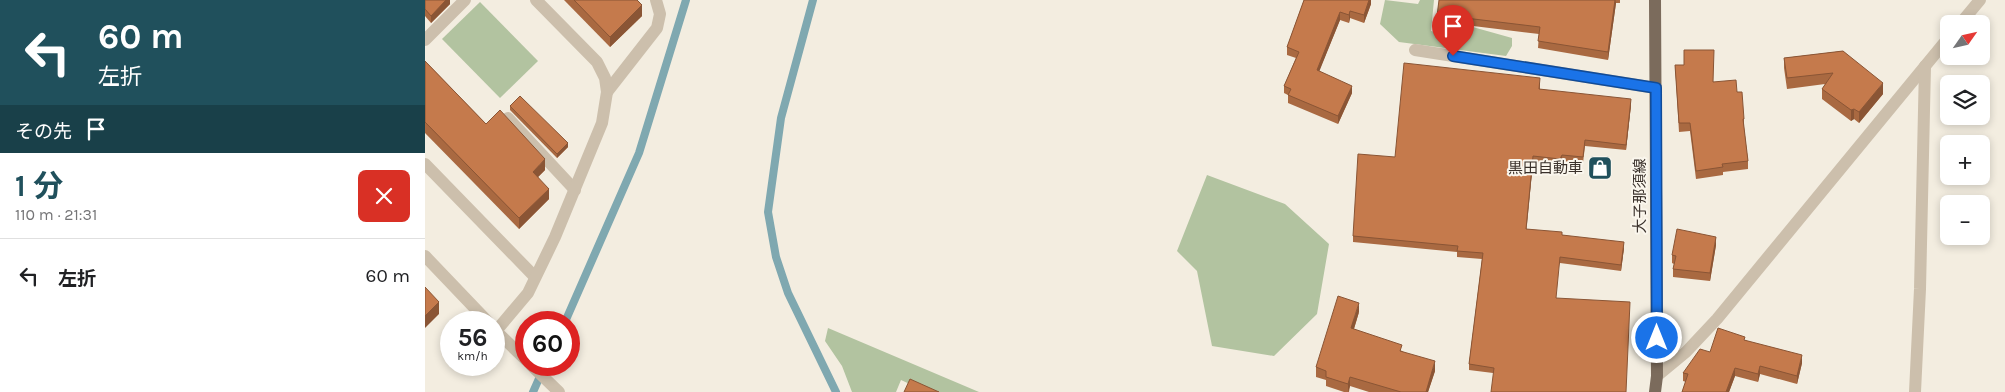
<!DOCTYPE html>
<html lang="ja">
<head>
<meta charset="utf-8">
<style>
  body { margin:0; font-family:Karla,"Noto Sans JP",sans-serif; background:#f6f6f6; color:#202124; height:100vh; display:flex; flex-direction:column; font-size:19px; white-space:nowrap }
  * { box-sizing:border-box; margin:0 }
  p { font-size:16px; color:#757577 }
  .icon { flex:none; width:28px; height:28px; fill:none; stroke:currentColor; stroke-width:2; stroke-linecap:round; stroke-linejoin:round }
  .map { position:relative; flex:1; overflow:hidden }
  .side { display:flex; flex-direction:column; background:#fff; width:425px }
  .side>* { flex:none }
  .hud { background:#20505c; color:#fff; overflow:hidden }
  .needle { width:32px; rotate:56deg }
  .buttons { position:absolute; left:1515px; top:15px; display:grid; gap:10px }
  .buttons a { display:grid; place-items:center; width:50px; height:50px; border-radius:8px; background:#fff; box-shadow:0 2px 8px #0003; font-size:25px }
  .speed { position:absolute; left:15px; top:311px; display:flex; gap:10px; font-size:25px; font-weight:700; text-align:center }
  .speed>* { display:grid; place-content:center; width:65px; height:65px; border-radius:50%; background:#fff; box-shadow:0 2px 8px #0003; line-height:1 }
  .speed small { font-size:12px; font-weight:400 }
  .speed .limit { border:8px solid #d22; background:#fff; color:#111 }
  .pin { position:absolute; display:grid; place-items:center; width:42px; height:42px; color:#fff; margin:-51px -21px; border-radius:50% 50% 50% 0; rotate:-45deg; box-shadow:0 0 5px #0007 }
  .pin .icon { rotate:45deg }
  .me { position:absolute; width:55px; margin:-28px; rotate:0deg; stroke-linejoin:round; filter:drop-shadow(0 0 4px #0008) }
  .turn { display:flex; align-items:center; gap:18px; height:105px; padding:0 15px; font-size:22px }
  .turn .icon { width:65px; height:65px; stroke-width:2.5 }
  .turn b { display:block; font-size:35px; line-height:42px }
  .then { display:flex; align-items:center; height:48px; padding:0 15px; background:#0003; gap:10px; font-size:19px }
  .round { display:grid; place-items:center; flex:none; width:52px; height:52px; border-radius:8px; background:#f6f6f6 }
  .summary { display:flex; align-items:center; justify-content:space-between; height:85px; padding:0 15px }
  h1 { font-size:30px; font-weight:700; line-height:38px; color:#20505c }
  ul { padding:0; list-style:none }
  li { display:flex; align-items:center; gap:15px; height:75px; padding:0 15px; border-top:1px solid #e0e0e0 }
  li div { flex:1 }
  li b { display:block; font-size:19px }
  li em { font-style:normal }
  main { display:flex; flex:1; min-height:0 }
  .map>svg:first-child { display:block }
  .green { fill:#b2c3a0 }
  .lines { fill:none; stroke-linecap:round; stroke-linejoin:round }
  .stream { stroke:#7fa8b0; stroke-width:8 }
  .service { stroke:#ccbfac; stroke-width:12 }
  .minor { stroke:#ccbfac; stroke-width:12 }
  .tertiary { stroke:#ccbfac; stroke-width:12 }
  .primary { stroke:#7b6b5c; stroke-width:12 }
  .wall { fill:#a96941 }
  .shaded-wall { fill:#8a5535 }
  .building { fill:#c57a4c; stroke:#8a5535 }
  .route-casing { stroke:#114b97; stroke-width:12 }
  .route { stroke:#1a73e8; stroke-width:9 }
  .labels { text-anchor:middle; dominant-baseline:central; stroke-width:4; stroke-linejoin:round; paint-order:stroke }
  .poi-label { font-size:15px; fill:#3a312b; stroke:#faf6ed; text-anchor:end }
  .street-label { font-size:15px; fill:#3a312b; stroke:#faf6ed }
</style>
</head>
<body>
<main>
<section class="side">
<div class="hud">
<div class="turn"><svg class="icon" aria-label="left" viewBox="0 0 24 24"><path d="M17 20v-9H6M10 6l-5 5 5 5"/></svg><div><b>60 m</b>左折</div></div>
<div class="then">その先<svg class="icon" aria-label="arrive" viewBox="0 0 24 24"><path d="M6 21V4h12l-3 4 3 4H6"/></svg></div>
</div>
<div class="summary"><div><h1>1 分</h1><p>110 m · 21:31</p></div><a class="round" style="background:#d93025;color:#fff"><svg class="icon" aria-label="close" viewBox="0 0 24 24"><path d="M6 6l12 12M18 6L6 18"/></svg></a></div>
<ul>
<li><svg class="icon" aria-label="left" viewBox="0 0 24 24"><path d="M17 20v-9H6M10 6l-5 5 5 5"/></svg><div><b>左折</b></div><em>60 m</em></li>
</ul>
</section>
<div class="map">
<svg width="1580" height="392" viewBox="0 0 1580 392">
  <rect width="100%" height="100%" fill="#f3ede0"/>
  <g class="green">
    <path d="M960,0l33,4 2,-4h14l-3,31 29,6 2,-13 50,14v8l-6,10 -107,-14 -19,-18z"/>
    <path d="M55,2l58,59 -38,37 -58,-59z"/>
    <path d="M782,175l78,29 44,40 -12,70 -43,42 -62,-10 -15,-75 -20,-20z"/>
    <path d="M403,328l151,64h-52l-26,-12 -5,12h-44l-10,-26 -17,-25z"/>
  </g>
  <g class="lines">
    <g class="stream">
      <path d="M388,0l-32,118 -13,94 8,45 12,36 48,99"/>
      <path d="M140,322l74,-169 47,-153"/>
      <path d="M108,392l12,-27"/>
    </g>
    <g class="service">
      <path d="M0,40l40,-40"/>
      <path d="M990,50l241,38"/>
      <path d="M182,92l50,-64 3,-14 -4,-14"/>
      <path d="M83,118l67,72"/>
      <path d="M0,164l110,113"/>
    </g>
    <g class="minor">
      <path d="M1535,24l20,-24"/>
      <path d="M71,331l32,-38 27,-56 47,-114 5,-31 -2,-14 -8,-16 -61,-62"/>
      <path d="M1232,376l29,-24 31,-33 232,-282"/>
      <path d="M1490,392l5,-103 5,-223"/>
    </g>
    <g class="tertiary">
      <path d="M0,256l63,66"/>
      <path d="M69,329l32,31"/>
      <path d="M106,365l28,27"/>
    </g>
    <path class="primary" d="M1230,0l2,376 -2,16"/>
  </g>
  <g class="wall">
    <path d="M0,0h25v4l-19,19 -6,-7z"/>
    <path d="M139,0h73l5,16 -32,31z"/>
    <path d="M879,0h67v4l-7,19 -14,-5 -1,5 -9,-3 -21,51 33,22 -14,31 -50,-21v-8l-4,-2v-7l12,-28 -9,-3v-8z"/>
    <path d="M1014,0h181v3h-4l-8,57 -70,-12 1,-14 -82,-10 -1,11 -20,-4v-7l3,-20z"/>
    <path d="M1418,51l40,43 -24,29 -5,-4 -3,2 -29,-22v-10l3,-5 -38,5 -3,-21v-10z"/>
    <path d="M0,61l61,63 59,46 -7,7 11,22 -30,30 -94,-96z"/>
    <path d="M1250,65l62,27 7,27v8l4,34v8l-25,3v3l-27,4 -6,-48 -11,1z"/>
    <path d="M1115,83v6l91,16 -5,45 -41,-4 -2,17 -21,-2 -2,4 -27,-3 -7,67 36,6 62,13 -3,23 -61,-8 -67,110 -24,-3v-6l13,-105 -25,-2v-5l-104,-10v-6l42,-79z"/>
    <path d="M85,106l58,41 -11,11 -47,-48z"/>
    <path d="M1291,245l-6,36 -37,-4v-8l1,-5 -2,-1v-8z"/>
    <path d="M934,312l-5,17 48,22 33,20 -7,21h-59l-19,-6 -1,6h-5l-18,-6v-6l-10,-3v-10z"/>
    <path d="M1320,340l57,23 -5,21 -37,-10 -2,8 -23,-6 -6,16h-47l4,-10 -3,-1v-8l27,-21z"/>
  </g>
  <g class="shaded-wall">
    <path d="M21,0h4v4l-19,19v-7z"/>
    <path d="M944,0h2v4l-7,19v-8z"/>
    <path d="M1190,0l1,3 -8,57v-8z"/>
    <path d="M217,5v11l-32,31v-10z"/>
    <path d="M925,11v7l-1,5v-8z"/>
    <path d="M915,12v8l-23,57v-7z"/>
    <path d="M1032,17v7l-1,11v-8z"/>
    <path d="M1458,83v11l-24,29v-11z"/>
    <path d="M927,86v7l-14,31v-8z"/>
    <path d="M1206,99v6l-5,45v-5z"/>
    <path d="M1429,109v10l-3,2v-11z"/>
    <path d="M143,143v4l-11,11v-4z"/>
    <path d="M1137,155v6l-2,4v-6z"/>
    <path d="M1108,156v6l-7,73v-6z"/>
    <path d="M120,159v11l-12,12v-10z"/>
    <path d="M124,189v10l-30,30v-11z"/>
    <path d="M1291,237v8l-6,36v-8z"/>
    <path d="M1199,242v6l-3,23v-6z"/>
    <path d="M14,302v12l-14,14v-12z"/>
    <path d="M934,303v9l-8,26v-10z"/>
    <path d="M1377,355v8l-5,21v-8z"/>
    <path d="M1010,361v10l-7,21h-2z"/>
    <path d="M1335,366v8l-2,8v-8z"/>
    <path d="M1310,368v8l-6,16h-3z"/>
    <path d="M925,377v9l-2,6v-8z"/>
  </g>
  <g class="building">
    <path d="M0,0h21l-15,16 -6,-7z"/>
    <path d="M149,0h63l5,5 -32,32z"/>
    <path d="M879,0h65l-5,15 -14,-4 -1,4 -9,-3 -23,58 35,16 -14,30 -50,-21 3,-6 -7,-3 15,-34 -12,-5z"/>
    <path d="M1014,0h176l-7,52 -70,-11 2,-14 -83,-10 -1,10 -20,-3z"/>
    <path d="M1259,50h30l-1,32 23,-2 1,12h5l2,27h-1l5,42 -26,3 1,3 -27,4 -6,-48h-11l-4,-58h9z"/>
    <path d="M1418,51l40,32 -24,29 -5,-3 -3,1 -29,-21 11,-16 -46,5 -3,-20z"/>
    <path d="M0,61l61,63 14,-14 45,49 -12,13 16,17 -30,29 -94,-96z"/>
    <path d="M979,63l136,15 -1,11 92,10 -5,46 -41,-5 -2,17 -21,-2 -2,4 -27,-3 -7,73 36,3v3l62,7 -3,23 -61,-8 -4,41 74,4 -4,90h-135l3,-24 -25,-4 14,-111 -26,-2 1,-5 -105,-10 5,-82 37,3z"/>
    <path d="M95,96l48,47 -11,11 -47,-48z"/>
    <path d="M1252,229l39,8 -6,36 -37,-4 3,-13 -4,-1z"/>
    <path d="M0,287l14,15 -14,14z"/>
    <path d="M913,296l21,7 -8,25 51,17 -2,6 35,10 -9,31h-25l-51,-15 -2,7 -22,-7v-6l-10,-4z"/>
    <path d="M1293,328l27,9 -1,3 58,15 -5,21 -37,-10 -2,8 -23,-6 -9,24h-44l6,-18 -5,-1 17,-24 10,3z"/>
    <path d="M485,379l29,13h-35z"/>
  </g>
  <g class="lines">
    <defs>
      <path id="route" d="M1028,56l203,32 1,250"/>
    </defs>
    <use href="#route" class="route-casing"/>
    <use href="#route" class="route"/>
  </g>
  <defs>
    <symbol id="shop-square" viewBox="-11 -11 22 22"><rect x="-9" y="-9" width="18" height="18" rx="4" fill="#20505c" stroke="#faf6ed"/><path d="M-5-2.5h2.3a2.7 3.5 0 0 1 5.4 0H5L5.5 6h-11ZM-1.5-2.5h3a1.5 2.3 0 0 0-3 0Z" fill="#fff"/></symbol>
  </defs>
  <g fill-rule="evenodd">
    <use href="#shop-square" x="1161" y="154" width="28" height="28"/>
  </g>
  <g class="labels">
    <g class="poi-label">
      <text x="1158" y="168">黒田自動車</text>
    </g>
    <g class="street-label">
      <text transform="translate(1215 196) rotate(-90)">大子那須線</text>
    </g>
  </g>
</svg>
<div class="buttons">
<a><svg class="needle" viewBox="-14 -14 28 28"><path d="M0-13l5 13h-10z" fill="#e53935"/><path d="M0 13l5-13h-10z" fill="#757577"/></svg></a>
<a><svg class="icon" aria-label="layers" viewBox="0 0 24 24"><path d="M12 4l9 5-9 5-9-5zM3 14l9 5 9-5"/></svg></a>
<a>+</a>
<a>−</a>
</div>
<div class="speed"><div>56<small>km/h</small></div><div class="limit">60</div></div>
<div class="pin" style="left:1028px;top:56px;background:#d93025"><svg class="icon" aria-label="arrive" viewBox="0 0 24 24"><path d="M6 21V4h12l-3 4 3 4H6"/></svg></div>
<svg class="me" style="left:1232px;top:338px" viewBox="-20 -20 40 40"><circle r="17" fill="#1a73e8" stroke="#fff" stroke-width="3"/><path d="M0-11L8 9 0 5-8 9z" fill="#fff"/></svg>
</div>
</main>
</body>
</html>
